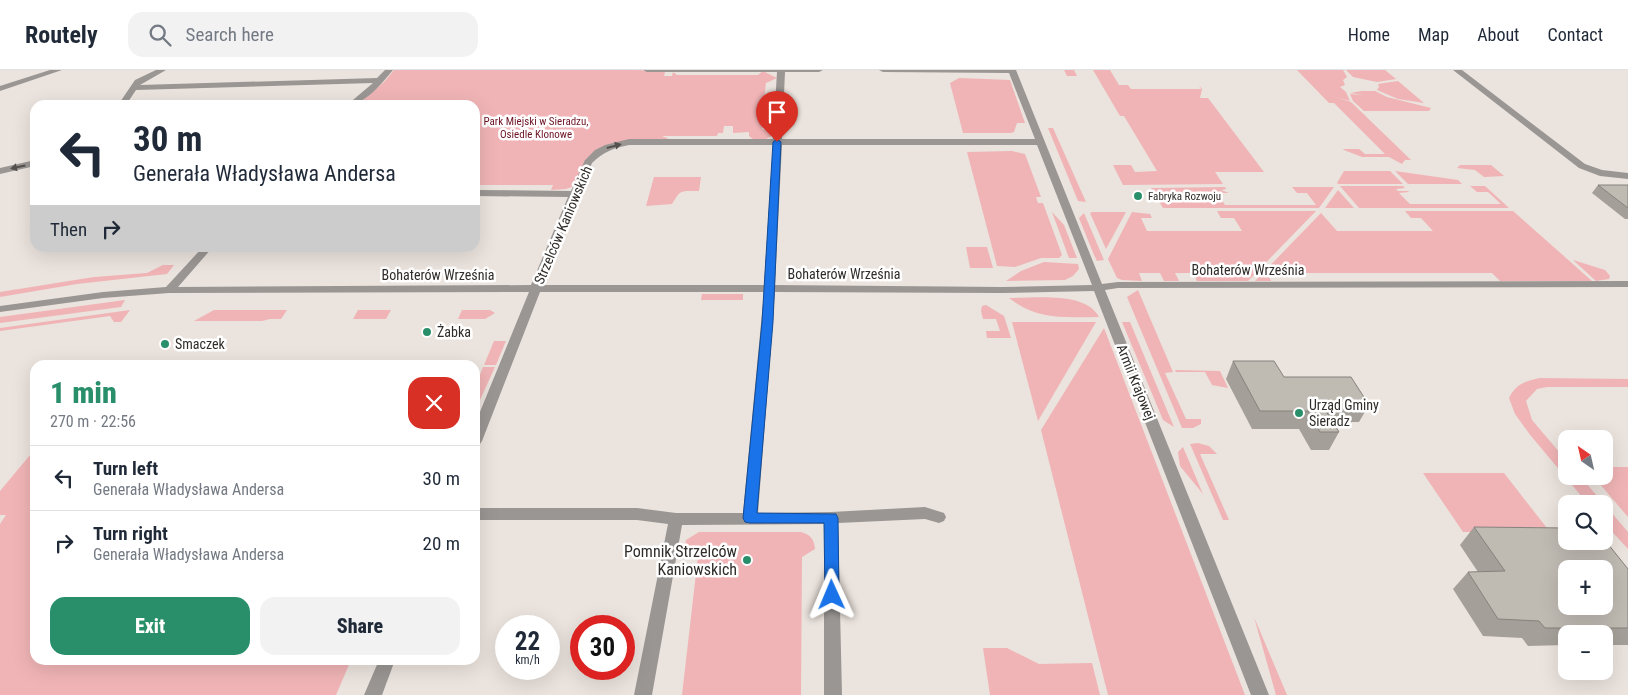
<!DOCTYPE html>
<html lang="en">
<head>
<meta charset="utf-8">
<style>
  body { margin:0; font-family:"Roboto Condensed",sans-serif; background:#f2f2f3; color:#1f2937; height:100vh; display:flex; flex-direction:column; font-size:19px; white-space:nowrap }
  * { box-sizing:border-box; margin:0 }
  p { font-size:16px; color:#747a83 }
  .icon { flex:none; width:28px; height:28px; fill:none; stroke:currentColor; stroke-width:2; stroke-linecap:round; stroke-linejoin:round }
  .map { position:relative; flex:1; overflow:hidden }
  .side { position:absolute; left:30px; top:290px; width:450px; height:305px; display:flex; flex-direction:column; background:#fff; border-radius:15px; box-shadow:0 5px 20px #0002 }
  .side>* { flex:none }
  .hud { position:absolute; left:30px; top:30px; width:450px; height:152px; border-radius:15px; box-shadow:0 5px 20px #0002; background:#fff; color:#1f2937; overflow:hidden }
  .needle { width:32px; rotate:326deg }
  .tools { position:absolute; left:1558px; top:360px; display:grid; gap:10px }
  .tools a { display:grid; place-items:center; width:55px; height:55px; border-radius:10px; background:#fff; box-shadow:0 5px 20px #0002; font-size:25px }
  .speed { position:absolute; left:495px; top:545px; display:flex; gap:10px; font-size:25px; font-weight:700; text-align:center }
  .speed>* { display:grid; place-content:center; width:65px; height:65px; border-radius:50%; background:#fff; box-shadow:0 5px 20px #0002; line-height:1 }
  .speed small { font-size:12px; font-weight:400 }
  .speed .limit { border:8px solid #d22; background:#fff; color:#111 }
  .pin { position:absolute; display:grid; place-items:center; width:42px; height:42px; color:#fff; margin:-51px -21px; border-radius:50% 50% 50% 0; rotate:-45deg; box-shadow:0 0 5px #0007 }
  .pin .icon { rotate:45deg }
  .me { position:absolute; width:55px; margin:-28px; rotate:359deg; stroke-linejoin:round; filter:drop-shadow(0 0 4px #0008) }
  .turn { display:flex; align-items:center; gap:18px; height:105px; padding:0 20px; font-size:22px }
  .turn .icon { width:65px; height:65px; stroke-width:2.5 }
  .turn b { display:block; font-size:35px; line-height:42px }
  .then { display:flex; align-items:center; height:48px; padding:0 20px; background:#0003; gap:10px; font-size:19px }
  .round { display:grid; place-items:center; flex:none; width:52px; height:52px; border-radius:15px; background:#f2f2f3 }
  .summary { display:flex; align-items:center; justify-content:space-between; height:85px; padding:0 20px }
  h1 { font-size:30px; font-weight:800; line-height:38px; color:#298f6b }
  .button { display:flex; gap:10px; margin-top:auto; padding:10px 20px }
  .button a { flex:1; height:58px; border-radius:15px; background:#298f6b; color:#fff; font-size:20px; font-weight:800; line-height:58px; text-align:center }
  .button a+a { background:#f2f2f3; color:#1f2937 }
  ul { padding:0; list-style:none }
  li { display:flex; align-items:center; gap:15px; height:65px; padding:0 20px; border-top:1px solid #e0e1e3 }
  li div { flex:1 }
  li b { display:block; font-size:19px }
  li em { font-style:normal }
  header { display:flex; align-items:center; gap:30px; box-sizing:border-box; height:70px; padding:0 25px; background:#fff; border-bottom:1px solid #e0e1e3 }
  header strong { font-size:24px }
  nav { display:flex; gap:28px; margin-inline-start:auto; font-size:18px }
  .search { width:350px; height:45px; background:#f2f2f3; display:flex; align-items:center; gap:12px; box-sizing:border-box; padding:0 18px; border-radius:15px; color:#747a83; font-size:19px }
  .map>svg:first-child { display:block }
  .green { fill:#f0b4b6 }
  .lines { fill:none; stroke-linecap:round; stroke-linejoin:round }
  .street { fill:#9a9694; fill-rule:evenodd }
  .wall { fill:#a4a099 }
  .building { fill:#bfbab2; stroke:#86827d; fill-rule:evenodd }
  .oneway { fill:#54514e }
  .route { fill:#1a73e8; stroke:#114b97 }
  .poi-dot { fill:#298f6b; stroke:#fff; stroke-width:2 }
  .labels { text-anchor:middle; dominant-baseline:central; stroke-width:5; stroke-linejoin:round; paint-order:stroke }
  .far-park-label { font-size:11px; fill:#6d1525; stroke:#fff }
  .far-poi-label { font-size:11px; fill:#2f2c29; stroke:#fff; text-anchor:start }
  .street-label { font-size:14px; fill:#2f2c29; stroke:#fff }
  .poi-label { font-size:14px; fill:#2f2c29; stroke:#fff; text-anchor:start }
  .near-poi-label { font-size:16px; fill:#2f2c29; stroke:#fff; text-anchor:end }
</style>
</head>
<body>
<header>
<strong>Routely</strong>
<div class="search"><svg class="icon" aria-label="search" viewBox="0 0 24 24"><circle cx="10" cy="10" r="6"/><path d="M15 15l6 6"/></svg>Search here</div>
<nav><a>Home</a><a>Map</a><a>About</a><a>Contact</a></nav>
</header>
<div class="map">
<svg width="1628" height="625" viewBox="0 0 1628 625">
  <rect width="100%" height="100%" fill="#ebe3dd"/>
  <g class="green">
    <path d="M394,0h243l28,2 -1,4h8l1,-4 4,3h81l5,-4 14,7 -11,5 -2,16 9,3 1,2 -4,4 -6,1 -2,20 9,3v4c-7,6 -16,6 -22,0v-4l-16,1v-7h-9l-1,7h-5l-1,3h-55l9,4 -68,7 -6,2 -11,10 -12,27 -8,3 -15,1 2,-5h-78v-80h-118l27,-23z"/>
    <path d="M1064,0h46l9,15h9l3,4h70l-2,-4 3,4 -2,9h8l56,74h-49l8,12 -100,1 -10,-20h18l4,7 22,-1 -33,-55h-4l-27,-46h-19l3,6h-10z"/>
    <path d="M1297,0h46l4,7 -4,3 2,5 -5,2 6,5 4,9 -15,-4 16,5 60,58h-6l-3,4 -13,-7h-27l-18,-7 -1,-1h16l6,5h20l-51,-51h-5z"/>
    <path d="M1346,0h39l11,9 -19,3 -24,-5z"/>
    <path d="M959,8l51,2 15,43h-8l-3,9 -3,1h-48l-13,-50z"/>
    <path d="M1398,11l26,22 -26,-4 -21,-9 2,-3 -1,-3z"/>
    <path d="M1362,21h13l12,6 44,11 -2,3h-65l-11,-10 -3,-7 14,1 -14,-2z"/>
    <path d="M1048,58h5l33,74 -8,-1z"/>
    <path d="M1012,81l13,3 16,43h-5l2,6h5l19,52 -3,3h-18l-26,9 -18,-1 -30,-114z"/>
    <path d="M1460,95h31l13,11 -20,1 -9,-7 -18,-2z"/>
    <path d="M1344,101h46l13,13h-65l-1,-1z"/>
    <path d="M1395,101l63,9 4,4h-54z"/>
    <path d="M654,107h47l-2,14c-19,0 -18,-2 -27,13l-26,2z"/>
    <path d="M1340,116h63l2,2 -9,1 2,2h10l1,1 -10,1 11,11h91l-13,-12h-11l-7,-6h15l24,22h-150z"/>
    <path d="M1225,117l1,2 -5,1 8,3h-12l8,12h91l-9,-12h-10l-5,-6h42l-15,21h-156l-12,-20z"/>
    <path d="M1338,120l16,18h-29z"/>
    <path d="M1217,141h99l-68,70h-51l-4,-8h-18l4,8h-15l-4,-8h-21l3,8 -20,-1 -5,-2 -9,-19 24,-47 18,2 2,4h-11l6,13h95l-8,-13h-13z"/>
    <path d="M1405,141h108l79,70h-92l-8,-8h-225l4,8h-16l66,-68 16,18h96l-12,-13h-10z"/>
    <path d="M1052,142l12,13 13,33h-8z"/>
    <path d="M1092,142h34l-20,37 -16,-36z"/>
    <path d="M1084,143l20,47 -7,1 -3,-6 -15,-37z"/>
    <path d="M966,177h21l6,21h-23z"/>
    <path d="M1573,190l32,10 5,6 -1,3 -13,2z"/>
    <path d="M1044,192l34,2 1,5 -6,7 -8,4 -59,1 15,-10z"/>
    <path d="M163,195h11l-7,9 -90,10 -77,13v-5l94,-15 53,-4z"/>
    <path d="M1138,220l35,82 -8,1 21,46h15v5l-8,4h-11l-55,-131z"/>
    <path d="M702,224h41v6h-42z"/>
    <path d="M1009,228c25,0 77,-7 90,19 -34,0 -61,4 -90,-19z"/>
    <path d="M125,230l-4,7 -121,16v-6z"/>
    <path d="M986,235l18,11 7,22h-24l-1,-7h14l-4,-12h-13l-2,-8 1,-5z"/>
    <path d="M130,240l-9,12h-7l-4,-6 -110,15v-3z"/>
    <path d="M214,240h73l-6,9h-11l-8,2h-68z"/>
    <path d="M358,240h33l-5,9h-33z"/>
    <path d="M462,240h28l5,3 -10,6h-27z"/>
    <path d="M1012,252h84l-58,99z"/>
    <path d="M1122,252h8l44,105 -11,-7z"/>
    <path d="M1104,258l141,367h-137l-67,-265z"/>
    <path d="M494,271h12l-10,24h-12z"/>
    <path d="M483,297h12l-20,44v-24z"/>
    <path d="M1175,300l45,1 8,17 -16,-3 -7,-13h-29z"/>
    <path d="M1540,308l88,1v8h-81l-10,2 -11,12 6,19 34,40v16h14l24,28h-16l-57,-68 -16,-22 -6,-16c7,-14 16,-17 31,-20z"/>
    <path d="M1198,373l11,3 8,8h-17l29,66h-6l-33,-76z"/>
    <path d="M1183,377l20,47 -23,-28 -2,-14z"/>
    <path d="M35,379v211h316l-15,35h-336v-171l6,-9h-6v-24z"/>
    <path d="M1604,397h24v50l-35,-41h11z"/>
    <path d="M1423,403h81l46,59h-87z"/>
    <path d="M1604,434l24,28v17l-24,-26z"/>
    <path d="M699,462h102c10,3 13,7 14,17l-13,8 -1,138h-119l16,-139 -10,-1 -3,-9 1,-6z"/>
    <path d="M1254,547l33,78h-11z"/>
    <path d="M983,578h24l32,16 53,-1 8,32h-110z"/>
  </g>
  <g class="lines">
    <g class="street">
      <path d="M50,0h12l-62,21v-5z"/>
      <path d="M156,0h10l-26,15 237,-7 8,-8h8c-11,13 -28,35 -46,35l26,-22 -237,7 -10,15h-8l17,-25z"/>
      <path d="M643,0h180l-4,2h-34l-3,67h253l-26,-66 -126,-1 -4,-2h137l86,214 16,-2 510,-1v6l-510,1 -13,2 164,405h-18l-157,-404 -92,2 -227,-1 -17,221 73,-1 94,-5 19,6 2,4 -2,4 -5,2 -14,-4 -87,4 4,172h-18v-171l-142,1 -30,170h-18l34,-171 -31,-4h-162v-12h162l39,5h67l21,-221h-224l-58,149 -2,3 -5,2v-22l54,-132 -360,1 -66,5 -103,14v-6l103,-14 63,-5 36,-39h10l-34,39 353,-2 37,-88 -93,-1v-6l96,1 14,-31 10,-10 10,-5 24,-6h144l4,-67h-130zM629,75h144l-9,140h-222l50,-122c11,-11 22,-15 37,-18zM782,75h255l55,140 -90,2 -227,-2z"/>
      <path d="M1453,0h9l123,94 17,6 26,3v6l-28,-3 -21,-8z"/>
      <path d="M35,90v6l-35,8v-6z"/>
      <path d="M379,590h16l-13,35h-18z"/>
    </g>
  </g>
  <g class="wall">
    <path d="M1598,115h30v34h-3l-33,-26z"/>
    <path d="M1233,291l51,16 85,28 -10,17h-26l6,10 -10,18h-18l-12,-21h-47l-26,-50z"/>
    <path d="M1474,457l154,42v76h-24v-11h-38v11l-38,1 -6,-8 -39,-2 -30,-47 15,-17h10l-18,-27z"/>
  </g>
  <g class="building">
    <path d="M1598,115h30v23z"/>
    <path d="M1233,291h41l10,16h67l18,28h-47l17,27h-19l-12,-21h-48z"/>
    <path d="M1474,457l92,1v13h38v-2l24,30v59h-83l-6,-7 -41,-2 -30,-47 37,-1zM1566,499h38v37h-38z"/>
  </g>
  <defs><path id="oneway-solid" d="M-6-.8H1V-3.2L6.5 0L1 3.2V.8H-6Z" transform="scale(1.25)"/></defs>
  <g class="oneway">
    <use href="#oneway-solid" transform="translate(614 76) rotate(-15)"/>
    <use href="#oneway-solid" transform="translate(18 97) rotate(168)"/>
  </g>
  <path class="route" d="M777,69l4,3 -8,180 -16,191 79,1 2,4 1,77 -2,4 -5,2 -5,-2 -2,-4 -1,-72h-74l-5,-1 -2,-4 19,-196 11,-180z"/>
  <g class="poi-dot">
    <circle cx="1138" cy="126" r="5"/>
    <circle cx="427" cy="262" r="5"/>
    <circle cx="165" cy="274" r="5"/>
    <circle cx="1299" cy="343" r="5"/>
    <circle cx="747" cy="490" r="5"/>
  </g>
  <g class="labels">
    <g class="far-park-label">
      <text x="536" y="51">Park Miejski w Sieradzu,<tspan x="536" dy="13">Osiedle Klonowe</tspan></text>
    </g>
    <g class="far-poi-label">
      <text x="1148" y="126">Fabryka Rozwoju</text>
    </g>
    <g class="street-label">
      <text transform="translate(563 155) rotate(-67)">Strzelców Kaniowskich</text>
      <text x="1248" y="200">Bohaterów Września</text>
      <text x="844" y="204">Bohaterów Września</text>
      <text x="438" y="205">Bohaterów Września</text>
      <text transform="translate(1136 312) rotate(68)">Armii Krajowej</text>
    </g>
    <g class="poi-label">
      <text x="437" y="262">Żabka</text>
      <text x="175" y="274">Smaczek</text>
      <text x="1309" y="335">Urząd Gminy<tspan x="1309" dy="16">Sieradz</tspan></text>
    </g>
    <g class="near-poi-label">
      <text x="737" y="481">Pomnik Strzelców<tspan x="737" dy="18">Kaniowskich</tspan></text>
    </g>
  </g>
</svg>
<div class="tools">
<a><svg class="needle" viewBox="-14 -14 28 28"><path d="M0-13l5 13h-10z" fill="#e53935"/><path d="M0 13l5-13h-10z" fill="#747a83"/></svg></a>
<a><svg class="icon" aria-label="search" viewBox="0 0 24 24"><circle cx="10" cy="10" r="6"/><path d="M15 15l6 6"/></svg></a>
<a>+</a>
<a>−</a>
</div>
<div class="speed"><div>22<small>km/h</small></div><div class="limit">30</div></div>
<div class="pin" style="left:777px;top:72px;background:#d93025"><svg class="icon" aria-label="arrive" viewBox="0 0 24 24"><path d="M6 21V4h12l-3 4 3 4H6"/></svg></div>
<svg class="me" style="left:832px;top:525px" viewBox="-20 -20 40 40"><path d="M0-17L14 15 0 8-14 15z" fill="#1a73e8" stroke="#fff" stroke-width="4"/></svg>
<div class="hud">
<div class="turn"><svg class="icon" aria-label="left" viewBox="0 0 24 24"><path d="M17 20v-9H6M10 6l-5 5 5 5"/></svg><div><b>30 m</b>Generała Władysława Andersa</div></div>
<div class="then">Then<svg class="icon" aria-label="right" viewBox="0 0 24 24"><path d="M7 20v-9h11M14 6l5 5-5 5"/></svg></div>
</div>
<section class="side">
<div class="summary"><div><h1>1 min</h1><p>270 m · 22:56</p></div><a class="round" style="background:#d93025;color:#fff"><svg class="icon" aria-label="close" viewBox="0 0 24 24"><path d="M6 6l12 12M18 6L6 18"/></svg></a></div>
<ul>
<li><svg class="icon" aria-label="left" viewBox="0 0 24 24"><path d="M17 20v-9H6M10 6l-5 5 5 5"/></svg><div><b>Turn left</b><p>Generała Władysława Andersa</p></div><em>30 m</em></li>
<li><svg class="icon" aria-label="right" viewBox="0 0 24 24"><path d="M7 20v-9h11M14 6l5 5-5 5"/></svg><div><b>Turn right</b><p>Generała Władysława Andersa</p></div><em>20 m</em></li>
</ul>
<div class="button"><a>Exit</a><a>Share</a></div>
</section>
</div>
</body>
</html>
